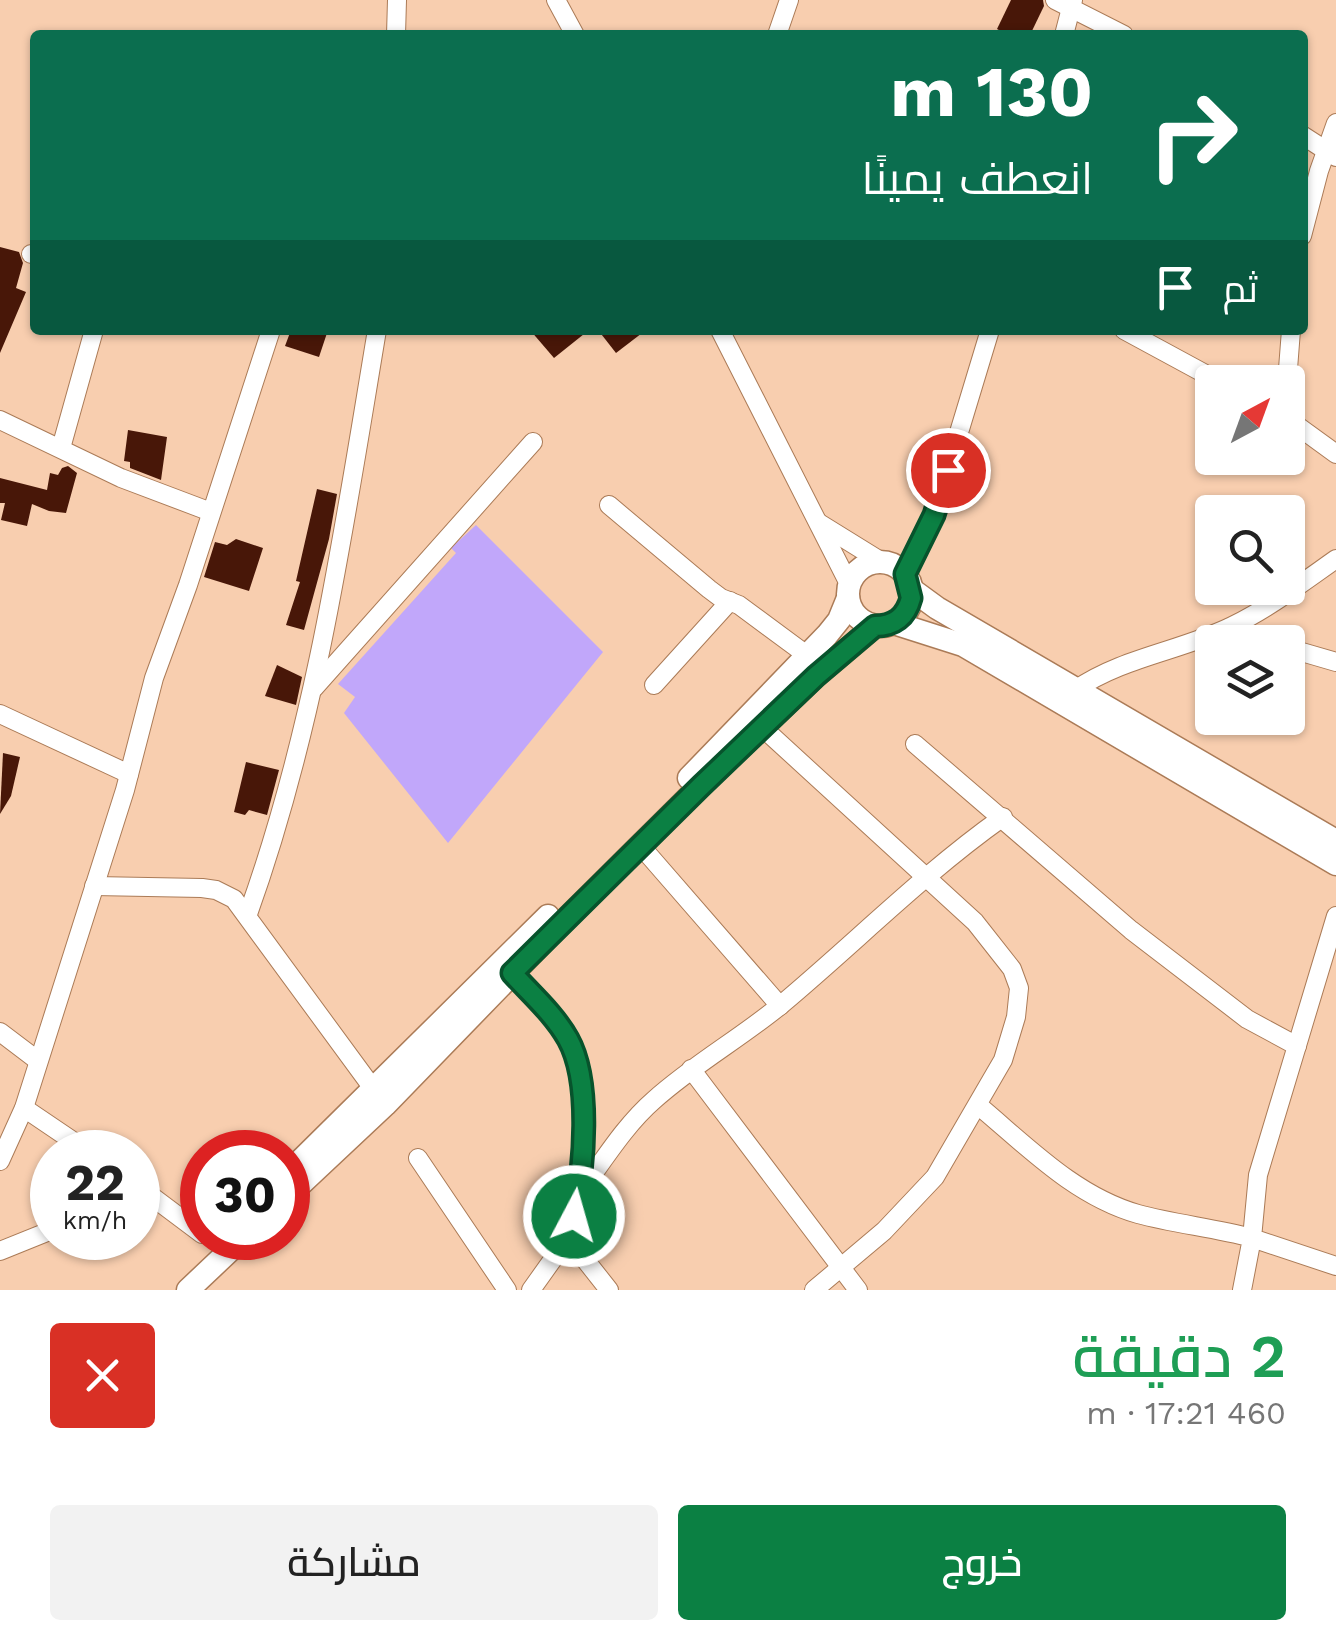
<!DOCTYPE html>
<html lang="ar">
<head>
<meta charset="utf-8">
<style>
  body { margin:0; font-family:"Work Sans",Cairo,sans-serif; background:#f2f2f2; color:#222; direction:rtl; height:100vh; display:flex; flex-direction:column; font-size:38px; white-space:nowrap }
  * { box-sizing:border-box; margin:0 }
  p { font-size:32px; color:#767676 }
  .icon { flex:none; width:55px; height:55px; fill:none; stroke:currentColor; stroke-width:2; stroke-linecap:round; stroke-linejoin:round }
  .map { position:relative; height:1290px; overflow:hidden; direction:ltr }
  .side { display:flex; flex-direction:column; background:#fff; flex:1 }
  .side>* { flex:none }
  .hud { position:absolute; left:30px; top:30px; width:1278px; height:305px; border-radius:10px; box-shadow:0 2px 8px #0004; direction:rtl; background:#0b6e4f; color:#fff; overflow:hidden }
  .needle { width:65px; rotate:41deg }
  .controls { position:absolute; left:1195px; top:365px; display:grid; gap:20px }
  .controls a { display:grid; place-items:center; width:110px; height:110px; border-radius:10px; background:#fff; box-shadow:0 2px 8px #0004; font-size:50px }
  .speed { position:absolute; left:30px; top:1130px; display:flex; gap:20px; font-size:50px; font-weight:700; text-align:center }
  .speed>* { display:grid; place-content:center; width:130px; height:130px; border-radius:50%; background:#fff; box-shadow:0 2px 8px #0004; line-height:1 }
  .speed small { font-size:25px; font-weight:400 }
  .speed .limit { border:15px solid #d22; background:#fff; color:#111 }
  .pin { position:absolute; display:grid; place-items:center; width:85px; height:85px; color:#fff; margin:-42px; border:5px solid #fff; border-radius:50%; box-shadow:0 2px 10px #0007 }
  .me { position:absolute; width:110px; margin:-55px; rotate:6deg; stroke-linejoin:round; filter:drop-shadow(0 0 8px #0008) }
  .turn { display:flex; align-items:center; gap:35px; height:210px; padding:0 50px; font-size:45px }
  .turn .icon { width:130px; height:130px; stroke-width:2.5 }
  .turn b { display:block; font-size:70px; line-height:85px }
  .then { display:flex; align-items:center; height:95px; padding:0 50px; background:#0003; gap:20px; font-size:38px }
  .round { display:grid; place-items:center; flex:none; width:105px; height:105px; border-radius:10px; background:#f2f2f2 }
  .headline { display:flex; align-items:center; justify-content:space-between; height:170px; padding:0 50px }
  h1 { font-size:60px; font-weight:600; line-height:75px; color:#1e9e55 }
  .button { display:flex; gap:20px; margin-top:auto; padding:20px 50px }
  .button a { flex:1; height:115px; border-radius:10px; background:#0b8043; color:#fff; font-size:40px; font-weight:600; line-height:115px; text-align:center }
  .button a+a { background:#f2f2f2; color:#222 }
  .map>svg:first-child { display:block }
  .green { fill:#c1a7fa }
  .building { fill:#481708 }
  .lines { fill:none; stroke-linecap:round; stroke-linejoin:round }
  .minor-casing { stroke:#ab7b57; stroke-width:20 }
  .major-casing { stroke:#ab7b57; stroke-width:25 }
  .minor { stroke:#fff; stroke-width:18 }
  .major { stroke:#fff; stroke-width:22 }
  .route-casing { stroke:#07532c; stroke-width:25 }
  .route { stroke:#0b8043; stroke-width:18 }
</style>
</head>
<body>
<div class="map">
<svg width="1336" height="1290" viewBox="0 0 1336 1290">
  <rect width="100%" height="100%" fill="#f8ceaf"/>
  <path class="green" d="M476,525l127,127 -155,191 -104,-130 11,-16 -17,-13 118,-131 -5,-5z"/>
  <g class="building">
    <path d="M1011,0h32l1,6 -14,29h-22l-11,-6z"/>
    <path d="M0,247l19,5 4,11 -7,25 10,4 -26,61z"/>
    <path d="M291,330h37l-9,27 -34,-11z"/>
    <path d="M530,330h59l-35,28z"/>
    <path d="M598,330h48l-30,23z"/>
    <path d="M128,430l39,7 -6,43 -31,-12v-6l-6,-1z"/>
    <path d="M68,466l9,7 -11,40 -17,-2 -17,-7 -5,22 -26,-6 4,-17h-5v-25l47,12 3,-17 8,2 4,-7z"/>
    <path d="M317,489l20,5 -8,45 -25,91 -18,-5 14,-43 -4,-1z"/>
    <path d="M236,539l27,9 -14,43 -45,-14 11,-35 12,3z"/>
    <path d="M277,665l25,12 -6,28 -31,-9z"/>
    <path d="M3,753l17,4 -9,39 -11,18z"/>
    <path d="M246,762l33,8 -12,45 -18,-5 -4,5 -11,-3z"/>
  </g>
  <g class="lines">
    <defs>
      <g id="minor">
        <path d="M556,0l19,35"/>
        <path d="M1055,0l69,35"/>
        <path d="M396,35l1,-35"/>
        <path d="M777,35l12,-35"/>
        <path d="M1064,35l9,-35"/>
        <path d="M1302,135l34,22"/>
        <path d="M1302,236l17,-65 17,-48"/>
        <path d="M31,254h4"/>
        <path d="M720,330l129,254"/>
        <path d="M1124,330l96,52"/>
        <path d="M1287,382l4,-52"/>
        <path d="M1288,419l48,35"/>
        <path d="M0,420l121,58 90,34"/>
        <path d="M61,448l33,-118"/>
        <path d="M609,505l100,84 12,9 18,7 69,51"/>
        <path d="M819,523l63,39"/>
        <path d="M905,575l29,-60 56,-185"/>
        <path d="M1229,628l42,14"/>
        <path d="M1288,648l48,14"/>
        <path d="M654,685l76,-84"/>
        <path d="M314,688l219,-246"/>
        <path d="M1075,690c48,-33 106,-39 157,-64 37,-18 70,-43 104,-67"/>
        <path d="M0,714l129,60"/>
        <path d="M763,728l212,194 37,47 7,19 -3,29 -13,43 -68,117 -51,54 -70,59"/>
        <path d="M915,744l216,186 116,89 50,27"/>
        <path d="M640,845l140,161"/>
        <path d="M94,886l108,2 14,2 18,9 146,199"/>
        <path d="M248,914c68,-189 96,-387 129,-584"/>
        <path d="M1336,916l-78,259 -6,63 84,28"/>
        <path d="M505,966c22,21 47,45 62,71 29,47 16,149 1,201l41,52"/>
        <path d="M0,1032l37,28"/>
        <path d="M691,1069l167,221"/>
        <path d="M979,1106c49,41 96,90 159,108 37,10 77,14 114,24l-10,52"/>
        <path d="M24,1108l65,44"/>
        <path d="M418,1158l89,132"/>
        <path d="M0,1161l24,-53 101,-318 29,-112 34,-93 83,-255"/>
        <path d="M138,1186l64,48"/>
        <path d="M578,1195c24,-32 46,-69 76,-95 40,-36 87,-62 128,-96 74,-62 142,-131 221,-187"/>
        <path d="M0,1251l52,-21"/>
        <path d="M531,1290l37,-52"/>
      </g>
      <g id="major">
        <circle cx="880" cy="594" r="32"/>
        <path d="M911,589l26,19 399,233"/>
        <path d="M894,623l69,22 373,219"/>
        <path d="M689,778l138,-143 12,-15 9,-22"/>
        <path d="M288,1173l260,-257"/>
        <path d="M288,1196l97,-91 162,-167 154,-153 115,-109 59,-50"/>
        <path d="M188,1290l55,-52"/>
      </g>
    </defs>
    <use href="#minor" class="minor-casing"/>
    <use href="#major" class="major-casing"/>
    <use href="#minor" class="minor"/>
    <use href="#major" class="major"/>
  </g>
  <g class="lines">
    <defs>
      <path id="route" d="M574,1216c10,-48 18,-134 -6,-177 -14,-25 -37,-45 -56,-66l189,-187 115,-110 59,-50c19,0 31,-9 36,-28l-6,-24 29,-59 14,-45"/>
    </defs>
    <use href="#route" class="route-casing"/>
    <use href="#route" class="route"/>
  </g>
</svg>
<div class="controls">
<a><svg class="needle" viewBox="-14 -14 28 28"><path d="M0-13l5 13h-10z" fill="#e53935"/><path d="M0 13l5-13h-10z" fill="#767676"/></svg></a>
<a><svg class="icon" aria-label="search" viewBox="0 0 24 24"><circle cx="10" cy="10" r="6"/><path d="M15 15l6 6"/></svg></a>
<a><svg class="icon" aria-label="layers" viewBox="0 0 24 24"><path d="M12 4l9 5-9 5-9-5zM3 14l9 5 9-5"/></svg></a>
</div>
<div class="speed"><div>22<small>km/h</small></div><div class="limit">30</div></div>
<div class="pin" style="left:948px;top:470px;background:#d93025"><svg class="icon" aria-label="arrive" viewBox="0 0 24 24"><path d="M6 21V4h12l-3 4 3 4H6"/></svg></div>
<svg class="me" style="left:574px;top:1216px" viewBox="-20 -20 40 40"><circle r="17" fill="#0b8043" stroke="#fff" stroke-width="3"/><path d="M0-11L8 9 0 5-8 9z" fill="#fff"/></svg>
<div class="hud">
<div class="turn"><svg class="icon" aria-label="right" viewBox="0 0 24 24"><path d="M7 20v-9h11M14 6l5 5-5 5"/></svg><div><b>130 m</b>انعطف يمينًا</div></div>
<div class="then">ثم<svg class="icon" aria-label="arrive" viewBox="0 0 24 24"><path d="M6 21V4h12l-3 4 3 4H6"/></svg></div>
</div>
</div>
<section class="side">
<div class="headline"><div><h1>2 دقيقة</h1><p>460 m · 17:21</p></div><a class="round" style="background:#d93025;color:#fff"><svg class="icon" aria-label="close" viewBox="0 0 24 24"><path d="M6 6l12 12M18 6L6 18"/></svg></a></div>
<div class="button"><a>خروج</a><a>مشاركة</a></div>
</section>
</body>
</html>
